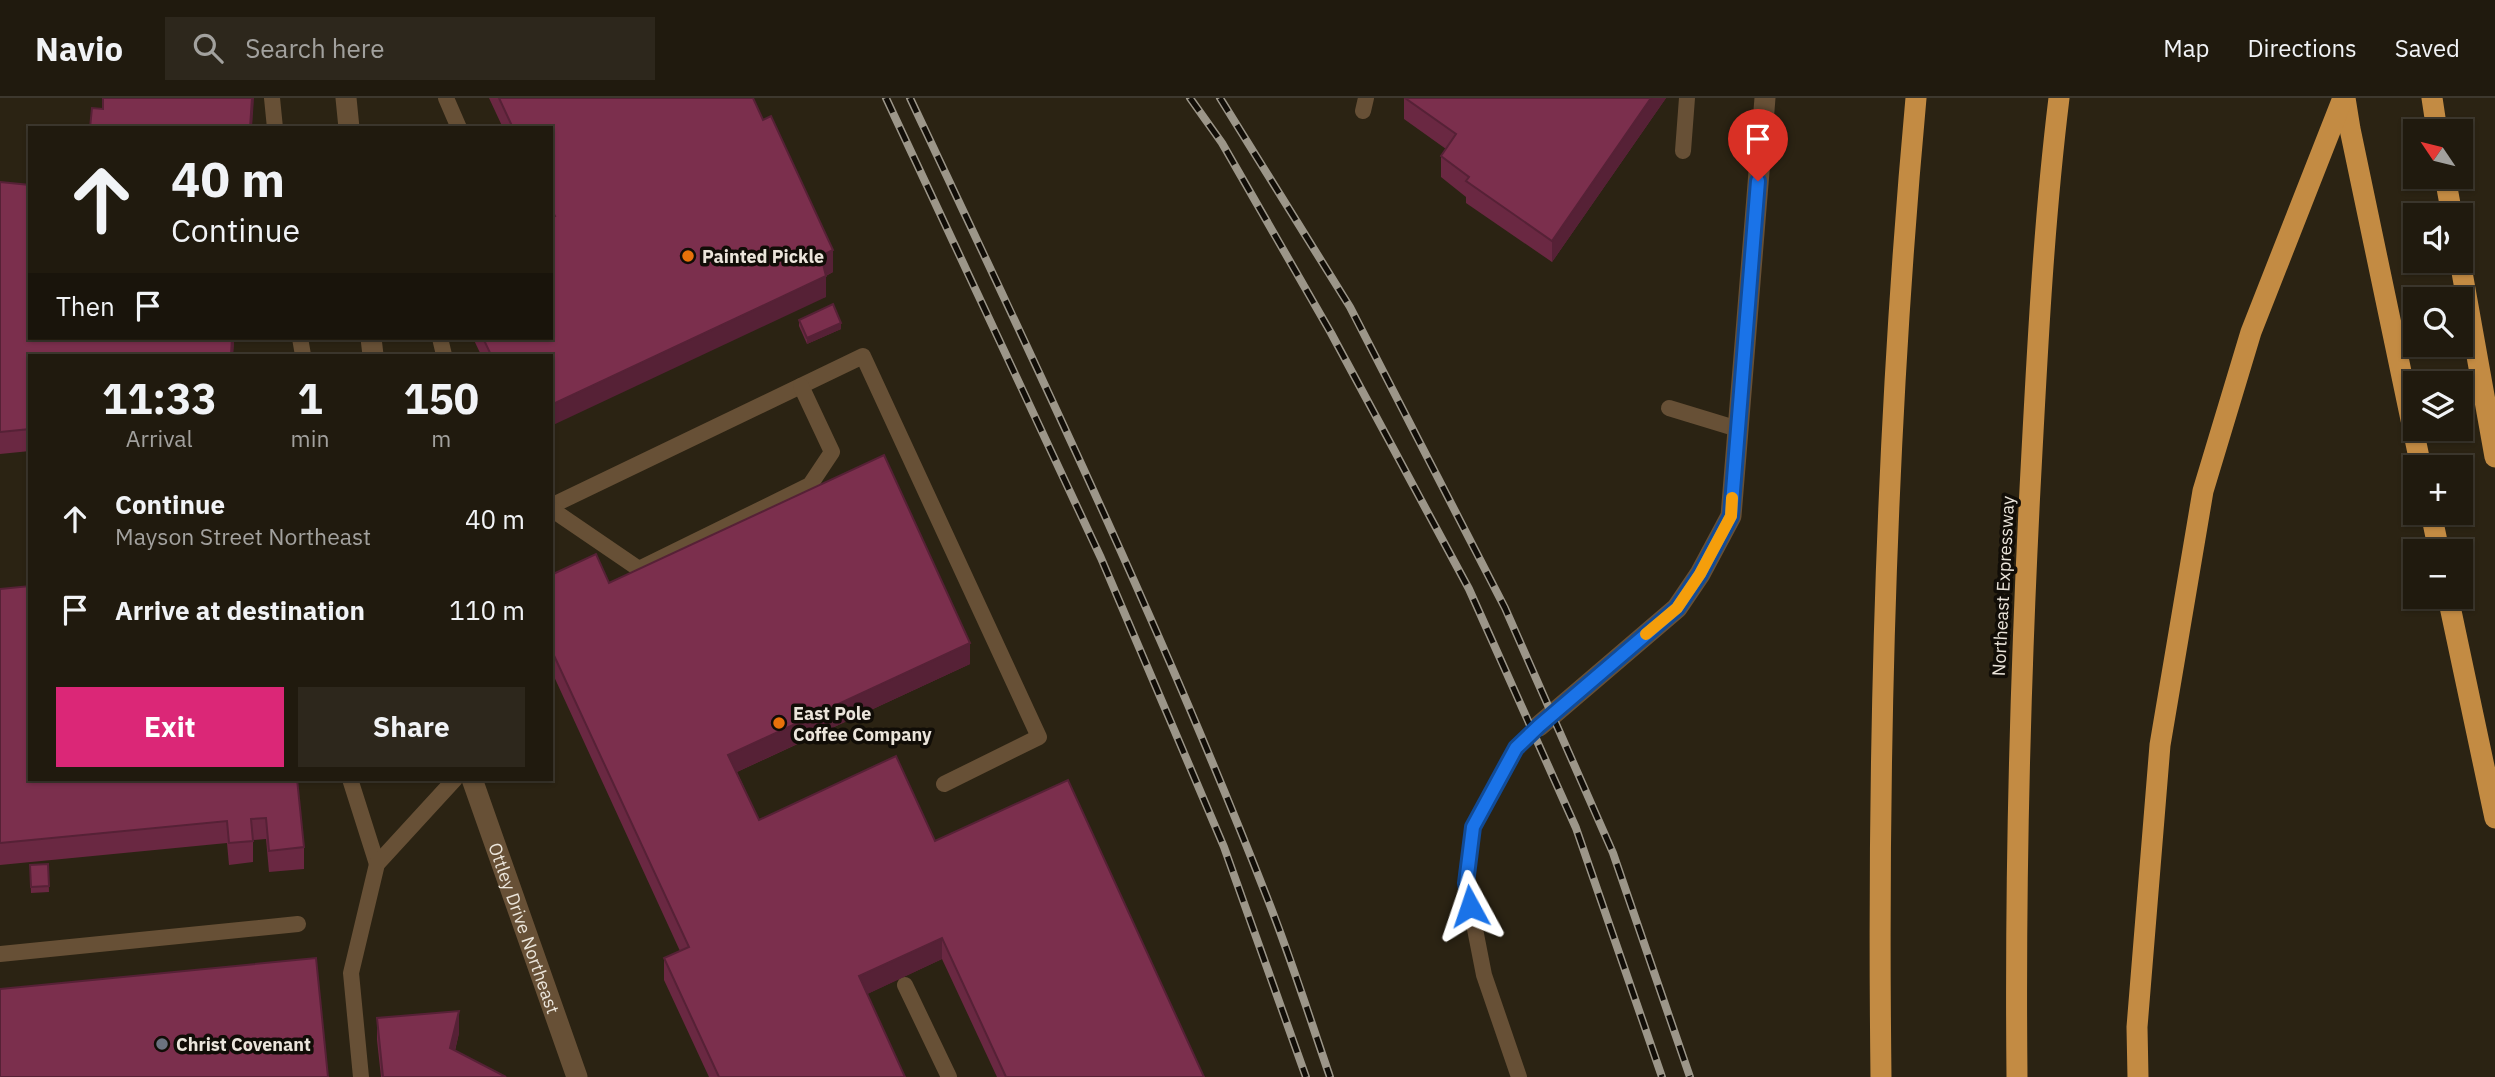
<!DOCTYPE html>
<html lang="en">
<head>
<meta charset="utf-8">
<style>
  body { margin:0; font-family:"IBM Plex Sans",sans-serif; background:#2d271c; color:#f1f3f6; height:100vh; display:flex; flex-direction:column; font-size:26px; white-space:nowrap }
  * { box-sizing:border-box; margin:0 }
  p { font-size:23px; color:#a2a19e }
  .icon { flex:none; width:38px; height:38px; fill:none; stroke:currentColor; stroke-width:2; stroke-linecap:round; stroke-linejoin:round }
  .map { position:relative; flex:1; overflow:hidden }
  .panel { position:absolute; left:28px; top:256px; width:525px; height:427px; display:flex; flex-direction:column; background:#201a0e; border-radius:0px; box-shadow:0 2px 5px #0004,0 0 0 2px #3d382e }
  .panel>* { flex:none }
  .hud { position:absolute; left:28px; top:28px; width:525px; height:214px; border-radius:0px; box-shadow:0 2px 5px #0004,0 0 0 2px #3d382e; background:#201a0e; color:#f1f3f6; overflow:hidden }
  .needle { width:46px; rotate:305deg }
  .fabs { position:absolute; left:2403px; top:21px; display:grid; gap:14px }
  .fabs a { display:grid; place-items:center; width:70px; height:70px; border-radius:0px; background:#201a0e; box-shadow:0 2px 5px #0004,0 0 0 2px #3d382e; font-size:35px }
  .pin { position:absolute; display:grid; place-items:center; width:60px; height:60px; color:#fff; margin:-72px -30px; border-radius:50% 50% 50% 0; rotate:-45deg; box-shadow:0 0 7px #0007 }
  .pin .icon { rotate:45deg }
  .me { position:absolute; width:77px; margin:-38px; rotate:355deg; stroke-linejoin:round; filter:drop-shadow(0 0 5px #0008) }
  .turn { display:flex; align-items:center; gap:24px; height:147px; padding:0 28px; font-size:32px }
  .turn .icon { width:91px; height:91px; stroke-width:2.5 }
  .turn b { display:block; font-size:49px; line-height:60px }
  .then { display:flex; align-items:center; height:66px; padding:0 28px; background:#0003; gap:14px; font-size:26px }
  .eta { display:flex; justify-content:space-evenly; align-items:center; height:119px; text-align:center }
  .eta b { font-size:42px; font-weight:800; line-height:49px }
  .button { display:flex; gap:14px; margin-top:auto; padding:14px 28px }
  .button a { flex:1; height:80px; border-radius:0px; background:#db2777; color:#fff; font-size:28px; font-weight:800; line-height:80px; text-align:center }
  .button a+a { background:#2d271c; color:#f1f3f6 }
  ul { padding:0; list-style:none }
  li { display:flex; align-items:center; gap:21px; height:91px; padding:0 28px }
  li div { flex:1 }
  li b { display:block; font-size:26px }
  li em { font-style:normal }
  header { display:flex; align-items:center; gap:42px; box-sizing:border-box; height:98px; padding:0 35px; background:#201a0e; border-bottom:2px solid #3d382e }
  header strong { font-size:33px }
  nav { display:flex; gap:38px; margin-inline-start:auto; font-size:24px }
  .search { width:490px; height:63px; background:#2d271c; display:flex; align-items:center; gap:18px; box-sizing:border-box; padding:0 24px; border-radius:0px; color:#a2a19e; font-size:26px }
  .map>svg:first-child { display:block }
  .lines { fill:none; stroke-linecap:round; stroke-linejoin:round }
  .service { stroke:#675036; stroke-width:16 }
  .minor { stroke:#675036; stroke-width:21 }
  .tertiary { stroke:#675036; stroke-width:21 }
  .motorway { stroke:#c38b43; stroke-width:21 }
  .rail-casing { stroke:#9c9689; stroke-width:8 }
  .rail { stroke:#110d07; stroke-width:5; stroke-dasharray:16; stroke-linecap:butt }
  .wall { fill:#6a2842 }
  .shaded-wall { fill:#562136 }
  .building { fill:#7b2f4d; stroke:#562136; stroke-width:2 }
  .route-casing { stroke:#114b97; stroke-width:18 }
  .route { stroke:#1a73e8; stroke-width:12 }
  .slow { stroke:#f59e0b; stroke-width:12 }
  .food-dot { fill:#e8710a; stroke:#110d07; stroke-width:2.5 }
  .worship-dot { fill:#6b7280; stroke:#110d07; stroke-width:2.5 }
  .labels { text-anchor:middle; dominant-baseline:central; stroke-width:7; stroke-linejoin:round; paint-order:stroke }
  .poi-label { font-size:18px; font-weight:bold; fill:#ebe5db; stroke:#110d07; text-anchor:start }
  .street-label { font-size:18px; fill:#ebe5db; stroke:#110d07 }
</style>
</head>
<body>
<header>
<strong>Navio</strong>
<div class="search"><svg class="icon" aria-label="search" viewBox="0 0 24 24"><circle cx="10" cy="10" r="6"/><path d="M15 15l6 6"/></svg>Search here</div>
<nav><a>Map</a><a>Directions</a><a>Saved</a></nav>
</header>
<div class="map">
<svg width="2495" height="979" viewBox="0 0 2495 979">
  <rect width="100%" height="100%" fill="#2b2313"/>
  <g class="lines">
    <g class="service">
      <path d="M272,0l3,30"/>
      <path d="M446,0l13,30"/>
      <path d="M1363,13l3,-13"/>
      <path d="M1683,53l4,-53"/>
      <path d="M300,240l3,17"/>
      <path d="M440,240l4,17"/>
      <path d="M1669,310l69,21"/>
      <path d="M551,408l312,-150 176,381 -95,47"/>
      <path d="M551,411l88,60 171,-84 22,-33 -31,-66"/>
      <path d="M350,681l27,85"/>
      <path d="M0,856l298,-30"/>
      <path d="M905,887l44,92"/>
      <path d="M361,979l-10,-104 26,-109 78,-85"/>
      <path d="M1519,979l-35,-102 -18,-92 7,-56 43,-78 23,-23"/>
    </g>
    <path class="minor" d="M1539,628l138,-118 23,-34 31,-58 34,-418"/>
    <g class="tertiary">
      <path d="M346,0l3,30"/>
      <path d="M371,240l2,17"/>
      <path id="s1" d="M472,681l105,298"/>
    </g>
    <g class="motorway">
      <path d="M2345,0l5,31 71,338"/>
      <path d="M2432,0l5,33"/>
      <path d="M2445,79l7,38"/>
      <path d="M2460,163l35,196"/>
      <path d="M2431,415l8,38"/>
      <path d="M2448,499l47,221"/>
      <path d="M1881,979c-4,-326 5,-654 35,-979"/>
      <path d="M2017,979c-2,-196 3,-392 13,-588 7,-131 13,-261 29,-391"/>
      <path d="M2138,979l-1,-50 23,-282 43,-254 48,-159 92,-234"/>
    </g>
    <defs>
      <g id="rail">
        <path d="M886,0l215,460 123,289 82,230"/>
        <path d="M910,0c124,263 250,526 356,797 24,60 43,121 64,182"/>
        <path d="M1190,0l32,45 109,190 138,256 107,239 86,249"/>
        <path d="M1220,0l130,209 155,301 108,245 77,224"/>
      </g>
    </defs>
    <use href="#rail" class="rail-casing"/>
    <use href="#rail" class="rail"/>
  </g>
  <g class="wall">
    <path d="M489,0h264l80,174 -7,4v21l-275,58h-70l-8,-17h78v-210h-48z"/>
    <path d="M1404,0h262l-114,164 -86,-59v-6l-25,-20v-21l5,-7 -42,-30z"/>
    <path d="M0,84l30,156h204l-1,17h-203v96l-30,3z"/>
    <path d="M799,222l42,9 -34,15 -8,-18z"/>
    <path d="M551,477l58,8 361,81 -233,108 22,48 176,21 269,236h-207l-55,-118 -75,35 38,83h-196l-45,-97v-22l16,-7 -129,-281z"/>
    <path d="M0,491l297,190 7,68v22l-35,3 -3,-33 -13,1v22l-24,3 -2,-22 -227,22z"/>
    <path d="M48,766l1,28 -18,1 -1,-28z"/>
    <path d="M377,920l82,15 -4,18 51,26h-125l-4,-37z"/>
  </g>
  <g class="shaded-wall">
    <path d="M252,0h2l-2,30h-2z"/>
    <path d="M1651,0h15l-114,164v-21z"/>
    <path d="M833,152v22l-12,6v-22z"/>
    <path d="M826,178v21l-275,129v-21z"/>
    <path d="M841,225v6l-34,15v-6z"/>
    <path d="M232,240h2l-1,17h-2z"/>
    <path d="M970,545v21l-242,112v-21z"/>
    <path d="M942,840v21l-83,39v-22z"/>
    <path d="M459,913v22l-9,37v-22z"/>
  </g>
  <g class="building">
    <path d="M103,0h149l-2,30h-160l2,-20 11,1z"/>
    <path d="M499,0h254l10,22 8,-4 62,134 -12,6 5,20 -275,129v-50h-60l-8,-17h68v-120l4,-2 -4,-7v-81h-38z"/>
    <path d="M1405,0h246l-99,143 -86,-60 3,-4 -28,-21 15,-22z"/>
    <path d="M0,84l30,3v153h202l-1,17h-201v74l-30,3z"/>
    <path d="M833,206l8,19 -34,15 -8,-18z"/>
    <path d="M884,357l86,188 -242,112 31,65 137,-64 39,85 133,-61 136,297h-198l-64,-139 -83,38 46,101h-186l-55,-119 25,-11 -138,-298v-74l45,-21 13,29z"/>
    <path d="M30,488v193h267l7,68 -35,4 -3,-33 -15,1 2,22 -24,2 -2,-22 -227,22v-254z"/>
    <path d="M48,766l1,22 -18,1 -1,-22z"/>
    <path d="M316,860l12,119h-328v-88z"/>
    <path d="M459,913l-9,37 56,29h-123l-6,-59z"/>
  </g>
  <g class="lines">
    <defs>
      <path id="route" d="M1470,808l-4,-23 7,-56 43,-79 23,-22 138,-118 23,-34 31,-58 27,-335"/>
    </defs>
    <use href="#route" class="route-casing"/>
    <use href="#route" class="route"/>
    <path class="slow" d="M1646,536l31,-26 23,-34 31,-58 1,-18"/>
  </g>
  <g class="food-dot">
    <circle cx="688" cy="158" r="7"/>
    <circle cx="779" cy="625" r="7"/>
  </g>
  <circle class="worship-dot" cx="162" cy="946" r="7"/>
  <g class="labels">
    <g class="poi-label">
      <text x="702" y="158">Painted Pickle</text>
      <text x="793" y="615">East Pole<tspan x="793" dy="21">Coffee Company</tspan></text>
      <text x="176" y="946">Christ Covenant</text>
    </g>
    <g class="street-label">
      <text transform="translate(2003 488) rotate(-87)">Northeast Expressway</text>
      <text stroke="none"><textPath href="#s1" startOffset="158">Ottley Drive Northeast</textPath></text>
    </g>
  </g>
</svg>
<div class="fabs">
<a><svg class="needle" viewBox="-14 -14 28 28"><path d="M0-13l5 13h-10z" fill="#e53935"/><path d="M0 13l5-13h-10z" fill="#a2a19e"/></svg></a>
<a><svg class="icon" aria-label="sound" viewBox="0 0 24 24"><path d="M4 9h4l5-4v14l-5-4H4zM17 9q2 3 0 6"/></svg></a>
<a><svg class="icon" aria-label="search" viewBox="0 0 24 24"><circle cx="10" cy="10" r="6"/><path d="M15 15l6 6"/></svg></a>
<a><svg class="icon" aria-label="layers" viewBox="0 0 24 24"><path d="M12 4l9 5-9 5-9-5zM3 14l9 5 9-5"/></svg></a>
<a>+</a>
<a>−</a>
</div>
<div class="pin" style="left:1758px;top:83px;background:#d93025"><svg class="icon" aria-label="arrive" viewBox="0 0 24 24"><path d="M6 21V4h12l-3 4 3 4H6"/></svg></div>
<svg class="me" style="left:1470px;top:808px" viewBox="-20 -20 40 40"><path d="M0-17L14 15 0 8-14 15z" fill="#1a73e8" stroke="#fff" stroke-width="4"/></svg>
<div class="hud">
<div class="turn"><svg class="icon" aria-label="ahead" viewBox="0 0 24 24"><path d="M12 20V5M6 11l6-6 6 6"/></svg><div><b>40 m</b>Continue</div></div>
<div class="then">Then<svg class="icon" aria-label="arrive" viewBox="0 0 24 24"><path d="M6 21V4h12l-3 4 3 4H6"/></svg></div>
</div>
<section class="panel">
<div class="eta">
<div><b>11:33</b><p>Arrival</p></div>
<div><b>1</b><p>min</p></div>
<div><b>150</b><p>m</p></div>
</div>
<ul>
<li><svg class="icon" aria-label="ahead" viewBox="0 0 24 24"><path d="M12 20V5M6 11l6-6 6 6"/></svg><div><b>Continue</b><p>Mayson Street Northeast</p></div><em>40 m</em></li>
<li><svg class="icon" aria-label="arrive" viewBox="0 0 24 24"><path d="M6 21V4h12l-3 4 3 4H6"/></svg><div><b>Arrive at destination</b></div><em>110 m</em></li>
</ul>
<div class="button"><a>Exit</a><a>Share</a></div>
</section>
</div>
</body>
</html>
